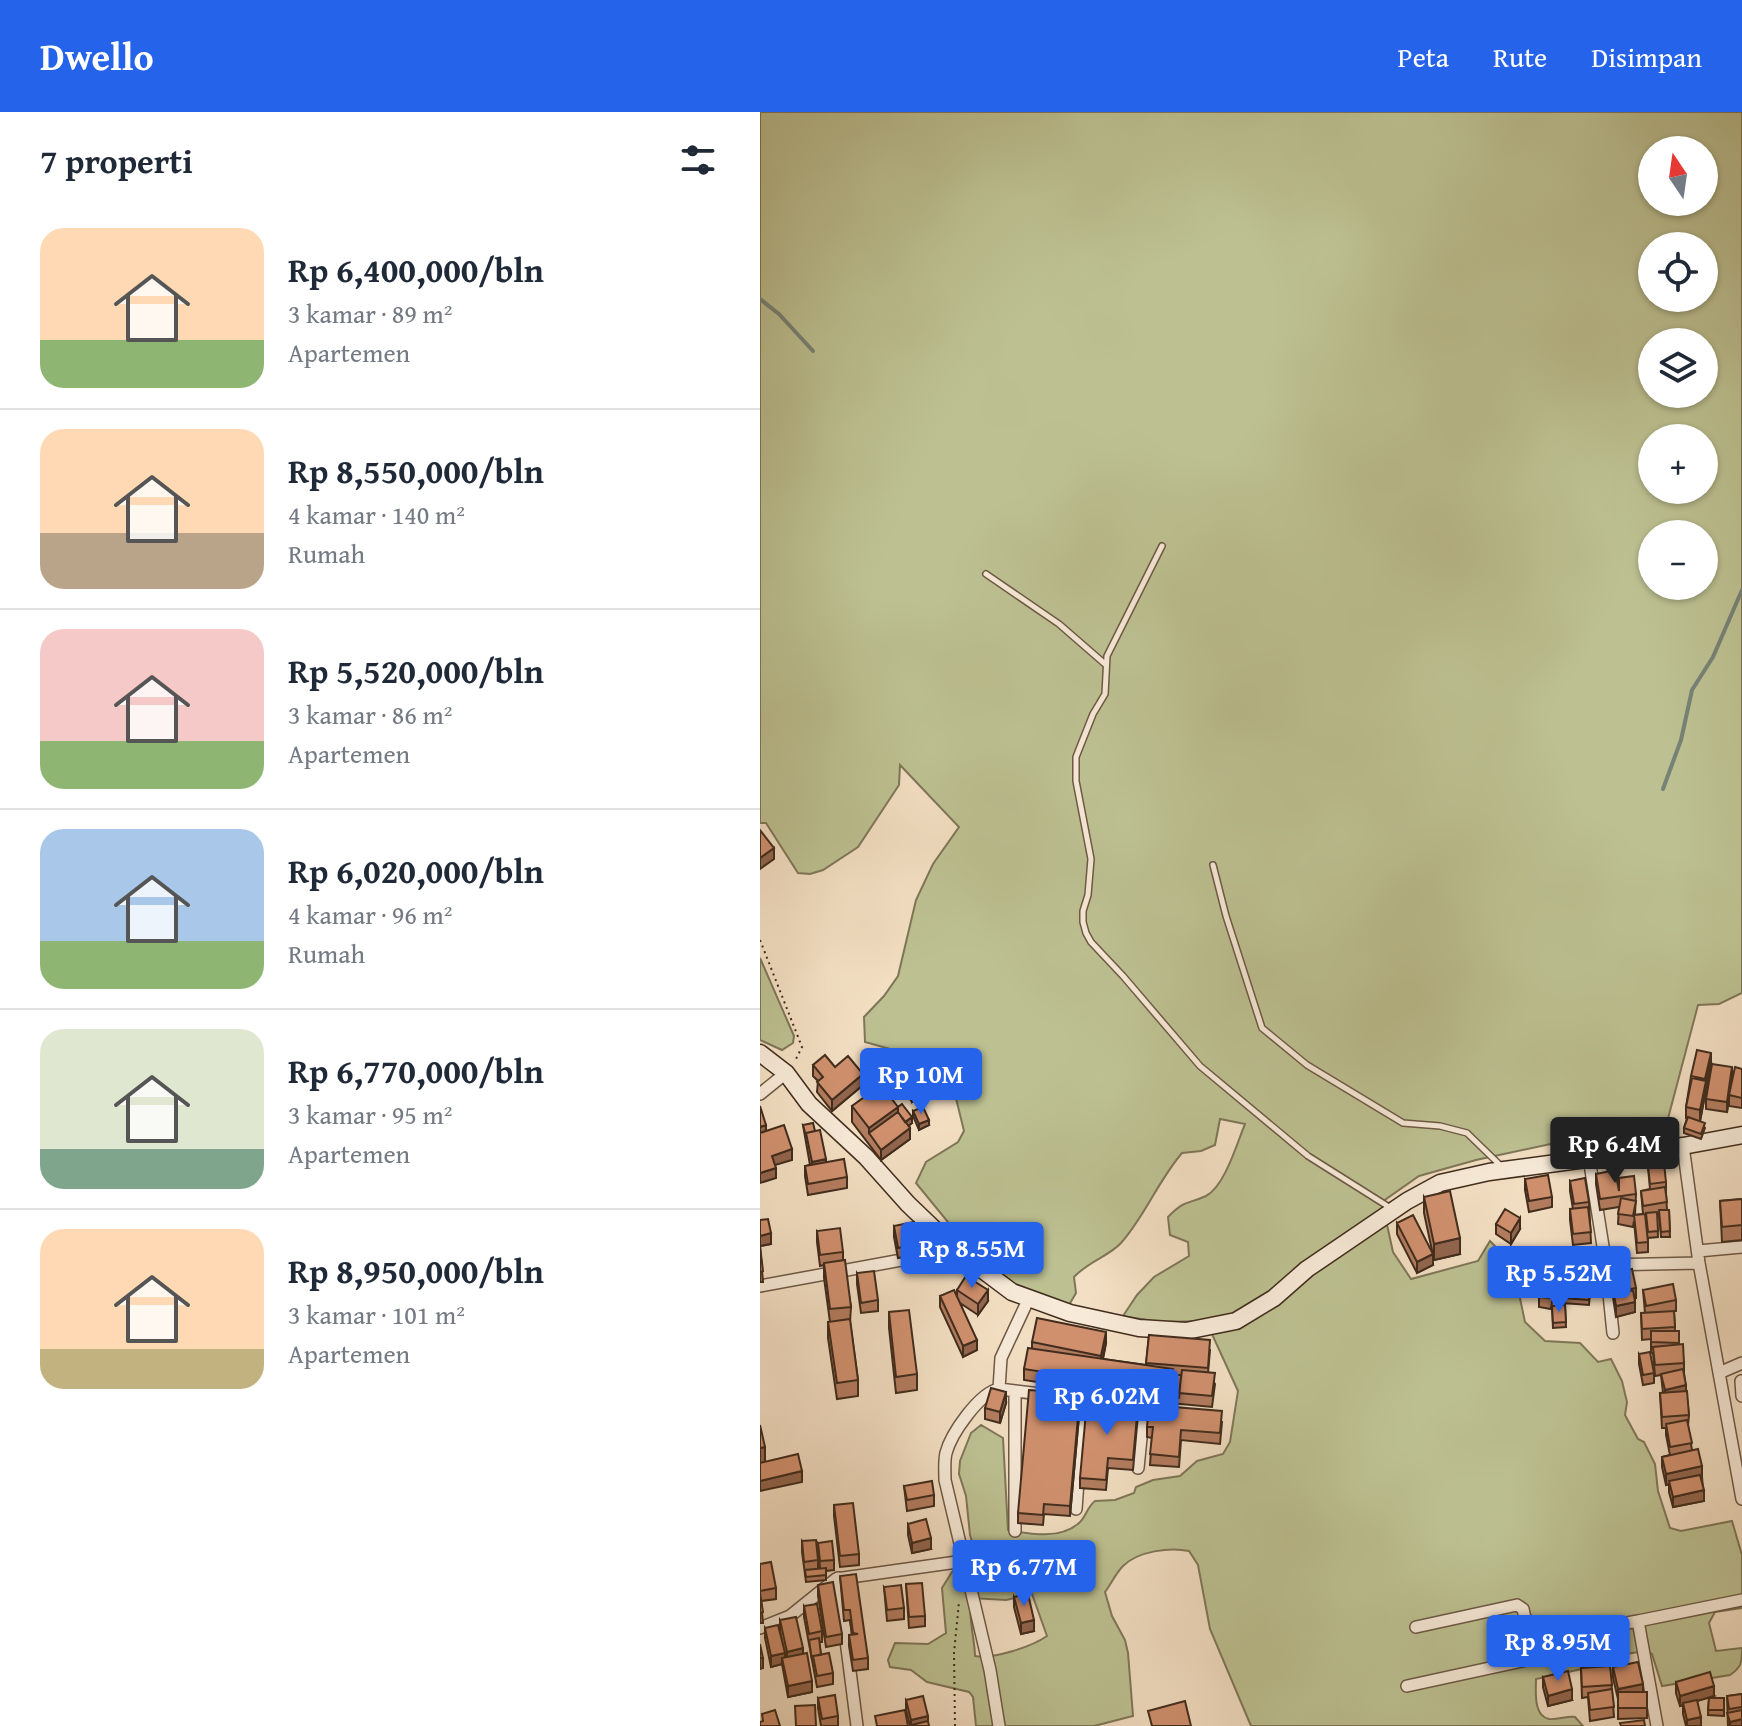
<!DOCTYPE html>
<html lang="id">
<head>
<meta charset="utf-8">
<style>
	:root { --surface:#fff; --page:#f2f2f3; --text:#1f2937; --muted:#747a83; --line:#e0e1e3; --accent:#2563eb }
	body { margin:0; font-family:"Gentium Book Plus",serif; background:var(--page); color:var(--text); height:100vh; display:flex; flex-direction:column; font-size:30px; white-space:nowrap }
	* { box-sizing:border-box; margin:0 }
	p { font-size:26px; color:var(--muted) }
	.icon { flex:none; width:44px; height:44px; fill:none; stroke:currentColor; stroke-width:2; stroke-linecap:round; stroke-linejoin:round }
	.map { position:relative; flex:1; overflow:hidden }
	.side { display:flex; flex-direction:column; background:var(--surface); width:760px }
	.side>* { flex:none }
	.needle { width:52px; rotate:347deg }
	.fabs { position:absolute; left:878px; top:24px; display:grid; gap:16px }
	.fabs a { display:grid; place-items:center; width:80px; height:80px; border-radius:50%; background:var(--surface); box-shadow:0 2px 6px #0004; font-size:40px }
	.price { position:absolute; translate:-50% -68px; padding:0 18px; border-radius:8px; background:var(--accent); color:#fff; font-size:26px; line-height:52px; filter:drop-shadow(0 2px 4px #0008) }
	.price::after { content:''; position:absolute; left:50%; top:48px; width:24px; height:18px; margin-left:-12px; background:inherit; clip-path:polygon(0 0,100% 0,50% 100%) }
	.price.on { background:#222; color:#fff }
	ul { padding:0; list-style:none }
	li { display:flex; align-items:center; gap:24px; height:200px; padding:0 40px }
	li+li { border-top:2px solid var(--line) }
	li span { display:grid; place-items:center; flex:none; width:224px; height:160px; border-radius:24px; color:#555 }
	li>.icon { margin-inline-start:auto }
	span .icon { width:96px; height:96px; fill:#fffc; stroke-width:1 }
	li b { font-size:34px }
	h2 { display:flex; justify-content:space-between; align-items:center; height:96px; padding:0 40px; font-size:34px }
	header { display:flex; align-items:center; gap:48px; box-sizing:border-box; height:112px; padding:0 40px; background:var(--accent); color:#fff }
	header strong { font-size:38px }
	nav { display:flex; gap:44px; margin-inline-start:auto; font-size:28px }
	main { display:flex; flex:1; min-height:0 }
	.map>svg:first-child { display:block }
</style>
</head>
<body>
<header>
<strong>Dwello</strong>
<nav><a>Peta</a><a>Rute</a><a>Disimpan</a></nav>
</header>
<main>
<section class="side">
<h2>7 properti<svg class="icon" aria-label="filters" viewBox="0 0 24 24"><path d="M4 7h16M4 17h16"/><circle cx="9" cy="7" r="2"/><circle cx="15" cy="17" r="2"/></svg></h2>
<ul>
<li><span style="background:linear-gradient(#ffd9b3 70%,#8fb573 0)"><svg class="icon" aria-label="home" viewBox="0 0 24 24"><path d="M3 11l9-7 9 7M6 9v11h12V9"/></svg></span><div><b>Rp 6,400,000/bln</b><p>3 kamar · 89 m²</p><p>Apartemen</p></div></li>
<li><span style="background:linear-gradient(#ffd9b3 65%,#b9a48a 0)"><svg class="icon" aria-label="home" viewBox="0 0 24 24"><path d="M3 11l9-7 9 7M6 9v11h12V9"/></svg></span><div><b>Rp 8,550,000/bln</b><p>4 kamar · 140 m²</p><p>Rumah</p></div></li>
<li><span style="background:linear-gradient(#f6c9c9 70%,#8fb573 0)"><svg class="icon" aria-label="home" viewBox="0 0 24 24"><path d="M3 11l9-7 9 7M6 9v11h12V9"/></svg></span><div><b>Rp 5,520,000/bln</b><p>3 kamar · 86 m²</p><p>Apartemen</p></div></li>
<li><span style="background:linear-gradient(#a9c7e8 70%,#8fb573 0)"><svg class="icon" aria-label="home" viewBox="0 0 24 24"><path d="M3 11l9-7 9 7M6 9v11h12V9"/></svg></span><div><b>Rp 6,020,000/bln</b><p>4 kamar · 96 m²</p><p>Rumah</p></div></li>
<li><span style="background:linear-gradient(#dfe7d0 75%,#7fa58c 0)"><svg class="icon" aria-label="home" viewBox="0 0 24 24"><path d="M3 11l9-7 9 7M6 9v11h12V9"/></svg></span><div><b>Rp 6,770,000/bln</b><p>3 kamar · 95 m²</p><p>Apartemen</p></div></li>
<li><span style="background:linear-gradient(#ffd9b3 75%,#c2b280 0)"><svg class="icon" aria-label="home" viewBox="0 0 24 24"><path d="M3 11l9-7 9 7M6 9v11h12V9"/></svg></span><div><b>Rp 8,950,000/bln</b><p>3 kamar · 101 m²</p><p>Apartemen</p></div></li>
</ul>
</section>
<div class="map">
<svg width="982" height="1614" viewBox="0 0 982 1614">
	<rect width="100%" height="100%" fill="#f3dfc3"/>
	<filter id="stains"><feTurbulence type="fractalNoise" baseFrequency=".0025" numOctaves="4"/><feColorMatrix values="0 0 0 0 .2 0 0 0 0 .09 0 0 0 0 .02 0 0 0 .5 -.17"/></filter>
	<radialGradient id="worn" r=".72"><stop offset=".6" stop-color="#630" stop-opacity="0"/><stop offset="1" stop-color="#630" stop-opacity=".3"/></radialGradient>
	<!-- green -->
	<path fill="#bdc192" stroke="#7f7658" stroke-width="2" fill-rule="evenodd" d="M0,0H982V881L959,892L938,893L906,1014L851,1019L716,1048L659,1064L622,1090L633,1140L651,1167L718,1149L730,1129L753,1153L765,1210L785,1229L820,1231L838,1250L851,1247L862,1269L867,1290L865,1303L878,1327L884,1330L895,1352L898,1379L910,1416L921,1419L972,1409L982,1443V1496L955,1500L949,1511L956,1539L982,1536C982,1550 982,1555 970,1563L902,1574L892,1542L886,1539L838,1546L826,1556L776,1567C776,1579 773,1604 789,1607C797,1608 806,1604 815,1605L823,1614H491L450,1517L438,1453L429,1439C410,1435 378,1439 363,1454C356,1461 351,1472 345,1480L352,1504L365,1528L368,1541L373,1604L334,1614H216L213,1585L209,1580L167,1570L151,1558L130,1555L128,1548L135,1531L168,1532L186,1521L182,1476L192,1460L216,1442L210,1423L206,1384L199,1362L200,1349L211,1321L221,1313L243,1326L248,1418C270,1422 300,1428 319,1411C326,1405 327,1395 335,1389L355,1388L374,1381L376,1375L393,1368L420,1364L437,1349L463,1342L470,1330L478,1279L446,1209L399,1210L363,1204L377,1183L394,1165L429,1144L428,1130L410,1123L408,1105C426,1087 426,1093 446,1084C465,1074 477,1031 485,1012L460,1007L455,1033L441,1039L422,1041C398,1069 385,1104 361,1131C348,1145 330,1148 314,1165L316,1181L309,1193L247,1169L210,1137L156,1071L166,1050L198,1030L204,1019L193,974L172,940L130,937L105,930L104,905L124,884L138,864L156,788L173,752L199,715L140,653L139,673L98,735L63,758L50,762L38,761L6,711H0ZM892,38H944V90H892ZM892,134H944V186H892ZM892,230H944V282H892ZM892,326H944V378H892ZM892,422H944V474H892ZM272,1482L287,1524C271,1535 234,1547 215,1544C215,1529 207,1498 211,1486L246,1488Z
		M0,846L34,924L33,931L22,938L0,928Z"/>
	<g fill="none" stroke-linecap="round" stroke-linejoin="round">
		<!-- stream -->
		<path stroke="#778377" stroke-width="4" d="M0,187L19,202L53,239
			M903,677L921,628L932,578L953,545L982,478"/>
		<!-- lane casing -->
		<g stroke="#6e5946" stroke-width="8">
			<path id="lane" d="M402,434L347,544L345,582L333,602L316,645V669L331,747L328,783L323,799V810L326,821L331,830L363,864L440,954L548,1044L629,1095
				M226,462L299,512L345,552
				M453,753L466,804L502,916L547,953L643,1011L680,1014L707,1021L741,1054"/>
		</g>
		<!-- street casing -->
		<g stroke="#6e5946" stroke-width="14">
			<path id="street" d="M0,982L26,961
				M923,1034L939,1151L982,1387
				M829,1046L846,1153L853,1221
				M938,1139L982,1135
				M846,1153L939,1151
				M0,1174L196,1138
				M269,1186L241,1246L239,1277L403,1297
				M959,1261L982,1251
				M981,1269L982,1284
				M239,1277C219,1281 191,1322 186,1341C184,1349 185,1359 185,1368L230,1558L239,1614
				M255,1279V1419
				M378,1356L384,1296
				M316,1397L324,1286
				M78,1466L97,1614
				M656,1515L757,1493L763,1497L770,1529L878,1509
				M0,1516L30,1504L76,1467L204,1449
				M647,1574L771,1547L773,1544L770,1529
				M897,1614L878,1509L982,1488"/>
		</g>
		<!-- secondary casing -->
		<g stroke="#412c1d" stroke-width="19">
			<path id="secondary" d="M0,941L26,961L49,992L106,1045L148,1092L196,1138L252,1180L310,1201L379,1216L426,1219L476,1209L514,1186L547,1157L647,1089L680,1071L729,1060L923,1034L982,1023"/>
		</g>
		<!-- path -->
		<path stroke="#412c1d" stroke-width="2" stroke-dasharray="2 4" stroke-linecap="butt" d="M0,828L42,935L35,949
			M195,1614L194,1541L199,1490"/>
		<!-- lane -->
		<use href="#lane" stroke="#f7ead8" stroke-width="5"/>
		<!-- street -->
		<use href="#street" stroke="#f7ead8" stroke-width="11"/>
		<!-- secondary -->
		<use href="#secondary" stroke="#f7ead8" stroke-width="16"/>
	</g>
	<!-- wall -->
	<path fill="#b37c5f" stroke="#412c1d" stroke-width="2" d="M133,948L149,949L173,977L152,990L133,959Z
		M951,952L940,1009L945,1016L941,1027L924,1021V1016L927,1006H926V995L931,964Z
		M53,953L75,955L103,973L72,999L57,980L58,969L53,964Z
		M982,957V996L969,994V983Z
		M972,965L967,1000L946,997V987Z
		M92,994L138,995L152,1011L148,1014L150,1027L121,1048L92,1010Z
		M153,999L169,1013L159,1018L153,1004Z
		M43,1013L55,1019L66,1050L87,1065V1076L48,1083L45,1064V1054L50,1053Z
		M887,1044L906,1070V1081L907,1098H909L910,1125H901L899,1102H897L898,1125L888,1126V1140L877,1141L874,1109L873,1115L858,1112L859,1095L840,1098L836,1072V1062L859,1079L876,1082L875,1103L883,1102L881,1079L890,1077Z
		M765,1067L792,1085V1095L769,1100L765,1078Z
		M810,1069L829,1090L831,1131L813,1133L810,1108V1097H813L810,1079Z
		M664,1085L700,1142L674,1148L664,1101Z
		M982,1087V1128L962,1130L960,1089Z
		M0,1108L11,1132L0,1134L3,1170H0Z
		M637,1111L673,1153L657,1161L637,1122Z
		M736,1112L760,1117L751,1132L736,1122Z
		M134,1114L158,1132V1143L138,1146L134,1125Z
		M57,1119L83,1140V1148L91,1195L90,1210L98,1268V1284L77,1287L68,1226V1210H70L64,1166V1153L60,1154L57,1130Z
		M97,1161L118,1188V1199L101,1201L97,1172Z
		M851,1162L876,1176V1186H875V1200L856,1205L851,1172Z
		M794,1176L791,1197L779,1195V1185Z
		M197,1178L228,1189L218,1203L200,1191L217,1238L203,1245L180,1195V1184L197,1183Z
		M804,1178L830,1181L829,1193L803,1191Z
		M883,1178L916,1188V1199H914L915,1219H919V1232L924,1251V1261L929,1303L928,1314L932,1338L942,1365L944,1389L913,1395L909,1380V1372L906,1373L902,1355V1345L910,1343L906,1323V1316H902L900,1281H903L901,1263L895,1264L893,1241H891V1227L882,1228L881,1201H885Z
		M805,1193L806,1215L793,1216L792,1194Z
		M129,1200L157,1262V1278L136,1281L129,1216Z
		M389,1223L450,1238L448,1261L455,1272L452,1295L410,1291L264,1268V1257L272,1237V1230L346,1231L343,1247L386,1253Z
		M879,1242L894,1261V1271L883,1273L879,1252Z
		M246,1291L240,1311L225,1307V1296Z
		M294,1292L319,1304L310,1404L284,1402L283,1413L258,1411V1401Z
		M378,1303L373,1358L348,1356L346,1378L320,1376V1366Z
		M462,1310L460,1332L421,1328L419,1355L390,1353L392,1326L387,1325V1315Z
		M144,1374L174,1383V1394L147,1399Z
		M74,1393L99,1442V1453L80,1455L74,1404Z
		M148,1412L171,1437L152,1441L148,1423Z
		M42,1429L58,1448V1456H60L58,1431L74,1448V1458L66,1459V1468L46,1470L42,1440Z
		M0,1452L16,1476V1487L1,1489L3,1511H0Z
		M80,1464L108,1546V1557L93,1559L89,1534V1523H92L90,1508L84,1509Z
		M146,1472L165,1504V1514L149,1516Z
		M58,1473L82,1522V1532L66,1535L58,1484Z
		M124,1475L144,1496V1507L127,1509Z
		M254,1485L274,1519L261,1522L254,1495Z
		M44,1494L62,1519V1530H59L61,1543L73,1561V1572L57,1575L44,1505Z
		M20,1508L43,1541L52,1580L28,1585L22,1552L11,1555L5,1526V1516L25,1545L20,1519Z
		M850,1554L854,1605L830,1609L828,1585L822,1586L821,1556Z
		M853,1555L883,1580H887V1606L858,1607V1587L853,1566Z
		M783,1565L812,1588L788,1594L783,1575Z
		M916,1570L954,1584L937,1589L941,1614H926L923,1602V1593L920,1594L916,1581Z
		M982,1582V1614H968L967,1584Z
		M58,1586L78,1604V1614H61L58,1596Z
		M949,1586H964V1604L948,1603Z
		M146,1588L169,1614H150L146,1598Z"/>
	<!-- shaded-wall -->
	<path fill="#92654d" stroke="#412c1d" stroke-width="2" d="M14,736V747L0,757V746Z
		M951,941V952L940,1009V998Z
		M972,955V965L967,1000V990Z
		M103,962V973L72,999V988Z
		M173,966V977L152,990V979Z
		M138,995V1011L109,1021V1016Z
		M152,1005V1011L143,1018V1012Z
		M169,1008V1013L159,1018V1012Z
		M6,1013V1028L0,1030V1015Z
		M150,1016V1027L121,1048V1038Z
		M32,1037V1048L12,1054V1044Z
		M66,1047V1058L52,1061V1050Z
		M16,1056V1066L0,1071V1061Z
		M760,1106V1117L751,1132V1121Z
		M11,1121V1132L0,1134V1124Z
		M700,1126V1142L674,1148V1132Z
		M673,1142V1153L657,1161V1150Z
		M228,1178V1189L218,1203V1192Z
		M875,1190V1200L856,1205V1194Z
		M346,1220V1231L341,1255V1244Z
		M217,1228V1238L203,1245V1234Z
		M926,1273V1283L905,1288V1278Z
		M246,1280V1291L240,1311V1300Z
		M319,1294V1304L310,1404V1394Z
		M5,1335V1351L0,1352V1336Z
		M942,1354V1365L906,1373V1362Z
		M42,1359V1370L0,1379V1369Z
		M944,1378V1389L913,1395V1385Z
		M171,1426V1437L152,1441V1431Z
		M274,1508V1519L261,1522V1511Z
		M43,1536V1547L27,1550V1540Z
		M25,1541V1552L22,1546V1552L11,1555V1544Z
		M0,1546H3V1556L0,1557Z
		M52,1569V1580L28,1585V1574Z
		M883,1572V1582L858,1588V1577Z
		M954,1574V1584L920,1594V1584Z
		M812,1577V1588L788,1594V1584Z
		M168,1604V1614H151V1608Z
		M941,1605V1614H927V1608Z
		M982,1607V1614H970V1610Z"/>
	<!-- building -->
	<path fill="#d0906e" stroke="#412c1d" stroke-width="2" d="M0,718L14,736L0,746Z
		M937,938L951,941L945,967L931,964Z
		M145,941L149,949L159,943L173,966L152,979L133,948Z
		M65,943L75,955L88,944L103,962L72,988L57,970L63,965L53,953Z
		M952,952L972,955L967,990L946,987Z
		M975,955L982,957V986L969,983Z
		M932,966L946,969L940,998L926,995Z
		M121,973L138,995L109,1016L92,994Z
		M142,992L152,1005L145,1010L138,1000V995Z
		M0,994L6,1013L0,1015Z
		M163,995L169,1008L159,1012L153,999Z
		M138,1000L150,1016L121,1038L109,1021Z
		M928,1005L945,1011L941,1022L924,1016Z
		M53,1011L55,1019L46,1021V1024L43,1013Z
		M24,1013L32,1037L12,1044L16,1056L0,1061V1021Z
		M60,1018L66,1047L52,1050L46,1021Z
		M903,1042L906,1070L890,1072L887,1044Z
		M84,1047L87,1065L48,1072L45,1054Z
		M855,1058L859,1079V1066L874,1064L876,1082L840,1087L836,1062Z
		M788,1063L792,1085L769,1089L765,1067Z
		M825,1066L829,1090L814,1092L810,1069Z
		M905,1075L907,1090L883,1094L881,1079Z
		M690,1079L700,1126L674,1132L664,1085Z
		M861,1086L876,1089L873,1104L858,1102Z
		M982,1087V1113L962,1115L960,1089Z
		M828,1095L831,1120L813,1122L810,1097Z
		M745,1097L760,1106L751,1121L736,1112Z
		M899,1098H909L910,1119L901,1120Z
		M897,1100L898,1119L888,1120L886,1101Z
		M885,1102L888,1130L877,1131L874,1103Z
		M653,1103L673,1142L657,1150L637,1111Z
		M8,1107L11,1121L0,1124V1108Z
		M154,1110L158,1132L138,1136L134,1114Z
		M80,1116L83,1140L60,1143L57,1119Z
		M0,1134L3,1159L0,1160Z
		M85,1148L91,1195L70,1197L64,1151Z
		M872,1157L876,1176L854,1180L851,1162Z
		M114,1159L118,1188L101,1191L97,1161Z
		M206,1164L228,1178L218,1192L197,1178Z
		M782,1164L794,1166L791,1186L779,1185Z
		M810,1166L827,1167L826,1180L830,1181L829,1188L803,1186L804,1178H809Z
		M913,1172L916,1188L886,1194L883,1178Z
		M194,1178L217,1228L203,1234L180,1184Z
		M873,1178L875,1190L856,1194L854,1183Z
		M805,1193L806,1210L793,1211L792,1194Z
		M149,1198L157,1262L136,1265L129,1200Z
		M914,1199L915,1215L882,1217L881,1201Z
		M277,1206L346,1220L341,1244L272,1230Z
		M90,1207L98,1268L77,1271L68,1210Z
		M891,1219H919V1231L891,1230Z
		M389,1223L450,1228L448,1256L386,1251Z
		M923,1232L924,1251L895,1253L893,1235Z
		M268,1236L413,1257L410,1280L264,1257Z
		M890,1240L894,1261L883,1263L879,1242Z
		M923,1257L926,1273L905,1278L901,1262Z
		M422,1258L455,1261L452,1284L419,1281Z
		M413,1263H421L419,1286L410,1285Z
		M231,1276L246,1280L240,1300L225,1296Z
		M269,1278L294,1280L293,1291L319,1294L310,1394L284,1392L283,1403L258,1401Z
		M927,1279L929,1303L902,1305L900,1281Z
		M327,1289L378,1293L373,1348L348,1346L346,1368L320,1366Z
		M389,1293L462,1299L460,1321L421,1318L419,1345L390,1342L393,1315H387Z
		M927,1308L932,1331L910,1335L906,1312Z
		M0,1313L5,1335L0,1336Z
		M938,1337L942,1354L906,1362L902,1345Z
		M38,1342L42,1359L0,1369V1351Z
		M940,1363L944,1378L913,1385L909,1369Z
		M172,1369L174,1383L147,1388L144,1374Z
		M93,1391L99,1442L80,1444L74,1393Z
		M166,1407L171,1426L152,1431L148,1412Z
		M56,1428L58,1448L44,1450L42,1429Z
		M72,1429L74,1448L60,1449L58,1431Z
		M11,1450L16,1476L0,1479V1452Z
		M66,1456V1463L46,1465L45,1458Z
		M96,1462L108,1546L93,1548L89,1523L98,1522L93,1521L90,1498H84L80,1464Z
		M73,1470L82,1522L66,1525L58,1473Z
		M162,1471L165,1504L149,1505L146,1472Z
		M141,1473L144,1496L127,1498L124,1475Z
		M0,1481L3,1500L0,1501Z
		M268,1482L274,1508L261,1511L254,1485Z
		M57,1492L62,1519L49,1522L44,1494Z
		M36,1505L43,1536L27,1540L20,1508Z
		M18,1513L25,1541L11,1544L5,1516Z
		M59,1526L61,1543L53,1544L52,1548L49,1528Z
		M0,1532L3,1546H0Z
		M47,1541L52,1569L28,1574L22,1546Z
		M69,1541L73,1561L57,1564L53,1544Z
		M878,1550L883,1572L858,1577L853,1555Z
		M850,1554L852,1573L822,1575L821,1556Z
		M808,1559L812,1577L788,1584L783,1565Z
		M950,1560L954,1574L920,1584L916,1570Z
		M852,1577L854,1595L830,1598L828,1581Z
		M858,1580H887V1596H858Z
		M982,1582V1595L969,1597L967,1584Z
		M75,1583L78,1604L62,1607L58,1586Z
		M163,1584L168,1604L151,1608L146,1588Z
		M949,1586H964V1598H948Z
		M937,1588L941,1605L927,1608L923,1591Z
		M425,1589L431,1614H392L388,1599Z
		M55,1593L56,1614H36L35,1594Z
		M15,1598L20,1614H0V1610L3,1609L2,1602Z
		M145,1598L148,1614H117L115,1604Z
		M982,1598V1607L970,1610L967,1601Z
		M884,1608L885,1614H861L860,1611Z
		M168,1609L169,1614H151V1613Z"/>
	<rect width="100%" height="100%" filter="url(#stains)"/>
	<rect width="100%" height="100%" fill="url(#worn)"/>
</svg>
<div class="fabs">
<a><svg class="needle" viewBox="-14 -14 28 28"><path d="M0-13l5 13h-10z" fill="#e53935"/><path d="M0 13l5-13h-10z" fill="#747a83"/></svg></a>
<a><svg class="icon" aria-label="locate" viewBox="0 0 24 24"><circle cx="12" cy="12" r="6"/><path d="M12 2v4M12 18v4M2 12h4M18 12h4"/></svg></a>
<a><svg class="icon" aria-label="layers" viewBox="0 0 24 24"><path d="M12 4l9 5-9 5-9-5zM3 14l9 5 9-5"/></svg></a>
<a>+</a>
<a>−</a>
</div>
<b class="price" style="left:161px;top:1004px">Rp 10M</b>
<b class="price on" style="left:855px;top:1073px">Rp 6.4M</b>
<b class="price" style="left:212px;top:1178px">Rp 8.55M</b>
<b class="price" style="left:799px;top:1202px">Rp 5.52M</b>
<b class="price" style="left:347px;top:1325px">Rp 6.02M</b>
<b class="price" style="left:264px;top:1496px">Rp 6.77M</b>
<b class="price" style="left:798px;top:1571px">Rp 8.95M</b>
</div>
</main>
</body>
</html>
